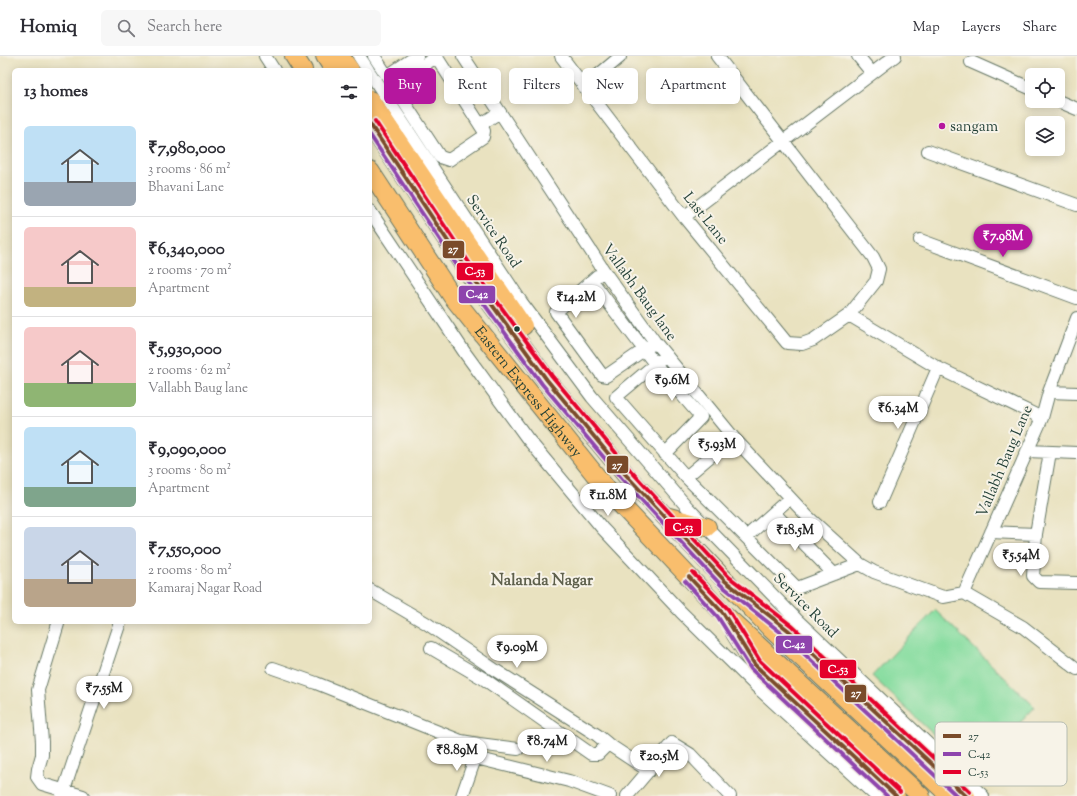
<!DOCTYPE html>
<html lang="en">
<head>
<meta charset="utf-8">
<style>
	:root { --surface:#fff; --page:#f7f7f7; --text:#2b2b33; --muted:#7c7c81; --line:#e1e1e2; --accent:#b5179e }
	body { margin:0; font-family:"Sorts Mill Goudy",serif; background:var(--page); color:var(--text); height:100vh; display:flex; flex-direction:column; font-size:15px; white-space:nowrap }
	* { box-sizing:border-box; margin:0 }
	p { font-size:13px; color:var(--muted) }
	.icon { flex:none; width:22px; height:22px; fill:none; stroke:currentColor; stroke-width:2; stroke-linecap:round; stroke-linejoin:round }
	.map { position:relative; flex:1; overflow:hidden }
	.details { position:absolute; left:12px; top:12px; width:360px; height:556px; display:flex; flex-direction:column; background:var(--surface); border-radius:6px; box-shadow:0 2px 10px #0003 }
	.details>* { flex:none }
	.top-card { position:absolute; left:384px; top:12px; width:380px; height:36px; display:flex; gap:8px }
	.controls { position:absolute; left:1025px; top:12px; display:grid; gap:8px }
	.controls a { display:grid; place-items:center; width:40px; height:40px; border-radius:6px; background:var(--surface); box-shadow:0 2px 10px #0003; font-size:20px }
	.price { position:absolute; translate:-50% -34px; padding:0 9px; border-radius:14px; background:#fff; color:#222; font-size:13px; line-height:26px; filter:drop-shadow(0 1px 2px #0008) }
	.price::after { content:''; position:absolute; left:50%; top:24px; width:12px; height:9px; margin-left:-6px; background:inherit; clip-path:polygon(0 0,100% 0,50% 100%) }
	.price.selected { background:var(--accent); color:#fff }
	ul { padding:0; list-style:none }
	li { display:flex; align-items:center; gap:12px; height:100px; padding:0 12px }
	li+li { border-top:1px solid var(--line) }
	li span { display:grid; place-items:center; flex:none; width:112px; height:80px; border-radius:6px; color:#555 }
	li>.icon { margin-inline-start:auto }
	span .icon { width:48px; height:48px; fill:#fffc; stroke-width:1 }
	li b { font-size:17px }
	h2 { display:flex; justify-content:space-between; align-items:center; height:48px; padding:0 12px; font-size:17px }
	.pill { padding:0 14px; border-radius:6px; background:var(--surface); box-shadow:0 2px 10px #0003; font-size:14px; line-height:36px }
	.pill.selected { background:var(--accent); color:#fff }
	header { display:flex; align-items:center; gap:24px; box-sizing:border-box; height:56px; padding:0 20px; background:var(--surface); border-bottom:1px solid var(--line) }
	header strong { font-size:19px }
	nav { display:flex; gap:22px; margin-inline-start:auto; font-size:14px }
	.search { width:280px; height:36px; background:var(--page); display:flex; align-items:center; gap:10px; box-sizing:border-box; padding:0 14px; border-radius:6px; color:var(--muted); font-size:15px }
	.map>svg:first-child { display:block }
</style>
</head>
<body>
<header>
<strong>Homiq</strong>
<div class="search"><svg class="icon" aria-label="search" viewBox="0 0 24 24"><circle cx="10" cy="10" r="6"/><path d="M15 15l6 6"/></svg>Search here</div>
<nav><a>Map</a><a>Layers</a><a>Share</a></nav>
</header>
<div class="map">
<svg width="1077" height="740" viewBox="0 0 1077 740">
	<rect width="100%" height="100%" fill="#f7f3e8"/>
	<filter id="ink" filterUnits="userSpaceOnUse"><feTurbulence type="fractalNoise" baseFrequency=".025" numOctaves="2"/><feDisplacementMap in="SourceGraphic" scale="8" xChannelSelector="R" yChannelSelector="G"/><feConvolveMatrix kernelMatrix="1 2 1 2 8 2 1 2 1" color-interpolation-filters="sRGB"/></filter>
	<filter id="wash" filterUnits="userSpaceOnUse"><feTurbulence type="fractalNoise" baseFrequency=".012" numOctaves="4" result="noise"/><feDisplacementMap in="SourceGraphic" scale="16" xChannelSelector="R" yChannelSelector="G"/><feGaussianBlur stdDeviation="0.9" result="paint"/><feColorMatrix in="noise" values="0 0 0 0 0 0 0 0 0 0 0 0 0 0 0 0 0 1.4 0 .05"/><feComposite in="paint" operator="in"/></filter>
	<g filter="url(#wash)">
		<rect width="100%" height="100%" fill="#e9e2c0"/>
		<!-- green -->
		<path fill="#88dda0" stroke="#548d6a" d="M935,554L1035,651L973,716L872,620Z"/>
	</g>
	<g filter="url(#ink)">
		<g fill="none" stroke-linecap="round" stroke-linejoin="round">
			<!-- minor casing -->
			<g stroke="#667765" stroke-width="14">
				<path id="minor" d="M265,0L274,14
					M359,0L368,14
					M374,0L440,101L449,104L483,81L484,75L436,0
					M463,0L606,218L655,286L733,381L808,461L860,508L874,516L943,541L964,537
					M561,0L684,161L787,287L802,288L813,284L849,259L876,225L879,213L873,201L717,0
					M858,0L872,17
					M971,6L1032,33
					M370,17L522,247L592,341L688,452L796,563L983,740
					M387,20L417,0
					M394,30L437,0
					M584,31L620,1
					M1058,45L1077,53
					M480,69L500,56
					M928,95L1077,149
					M370,155L465,297L527,382L602,472L681,556L758,632L876,740
					M684,161L895,0
					M920,184L1077,242
					M597,220L556,256L602,319L606,320L651,289
					M592,225L655,308L701,361L665,398
					M849,259L938,312L1042,362
					M666,299L616,341L686,421L797,532L860,508
					M1049,336L1077,337
					M1027,395L1077,397
					M686,421L733,381
					M880,446L938,312
					M774,457L834,518
					M991,476L1036,478L1033,520L1039,526L1077,527
					M1036,478L1050,396
					M746,481L790,442
					M370,534L426,567L495,614L597,679L608,688L649,715
					M964,537L1042,362L1049,336L1077,262
					M964,537L1023,571L1077,613
					M58,568L38,634L42,686V699L38,713L37,721L42,728L83,740
					M431,592L484,623L591,698H598L608,688
					M273,612L316,627L461,685L479,688L518,693
					M476,702L569,725L610,740
					M62,740L120,566
					M462,740L478,694
					M627,740L672,687L690,698L730,740"/>
			</g>
			<!-- highway casing -->
			<g stroke="#667765" stroke-width="20">
				<g id="highway">
					<path d="M294,0L303,14"/>
					<path d="M325,0L334,14"/>
					<path d="M340,0L350,14"/>
					<path d="M370,44L523,270"/>
					<path d="M370,68L471,220L547,324L626,419L771,573L950,740"/>
					<path id="s1" d="M370,115L452,240L609,436L723,557L921,740"/>
					<path d="M665,460L707,471"/>
					<path d="M735,577L755,609L896,740"/>
					<path d="M944,719L966,740"/>
				</g>
			</g>
			<!-- minor -->
			<use href="#minor" stroke="#fff" stroke-width="12"/>
			<!-- highway -->
			<use href="#highway" stroke="#f9be6d" stroke-width="18"/>
			<!-- bus-1 casing -->
			<g stroke="#f7f3e8" stroke-width="7">
				<path id="bus-1" d="M370,68L471,220L547,324L626,419L725,525L788,574L966,740
					M689,521L723,557L755,609L896,740"/>
			</g>
			<!-- bus-2 casing -->
			<g stroke="#f7f3e8" stroke-width="7">
				<path id="bus-2" d="M370,79L466,223L542,328L622,423L721,529L784,579L957,740
					M685,525L718,561L751,613L887,740"/>
			</g>
			<!-- bus-3 casing -->
			<g stroke="#f7f3e8" stroke-width="7">
				<path id="bus-3" d="M375,65L476,217L552,320L631,415L729,521L792,570L970,736
					M693,517L728,553L760,605L900,736"/>
			</g>
			<!-- bus-1 -->
			<use href="#bus-1" stroke="#7a4b2a" stroke-width="4"/>
			<!-- bus-2 -->
			<use href="#bus-2" stroke="#8e44ad" stroke-width="4"/>
			<!-- bus-3 -->
			<use href="#bus-3" stroke="#e4002b" stroke-width="4"/>
		</g>
	</g>
	<!-- markers -->
	<circle fill="#b5179e" stroke="#f7f3e8" stroke-width="1.5" cx="942" cy="70" r="4"/>
	<circle fill="#1f3d34" stroke="#f7f3e8" stroke-width="1.5" cx="517" cy="273" r="3.5"/>
	<g text-anchor="middle" stroke-width="4" stroke-linejoin="round" paint-order="stroke">
		<!-- poi labels -->
		<g font-size="15" fill="#1f3d34" stroke="#f7f3e8" text-anchor="start">
			<text x="950" y="75">sangam</text>
		</g>
		<!-- street labels -->
		<g font-size="15" fill="#1f3d34" stroke="#f7f3e8">
			<text transform="translate(706 162) rotate(51)" y="5">Last Lane</text>
			<text transform="translate(494 175) rotate(56)" y="5">Service Road</text>
			<text transform="translate(640 236) rotate(54)" y="5">Vallabh Baug lane</text>
			<text dy="5" stroke="none"><textPath href="#s1" startOffset="272">Eastern Express Highway</textPath></text>
			<text transform="translate(1004 405) rotate(-67)" y="5">Vallabh Baug Lane</text>
			<text transform="translate(806 549) rotate(45)" y="5">Service Road</text>
		</g>
		<!-- neighbourhood labels -->
		<g font-size="16" font-weight="bold" fill="#5e604c" stroke="#f7f3e8">
			<text x="542" y="529">Nalanda Nagar</text>
		</g>
	</g>
	<!-- legend -->
	<rect x="935" y="666" width="132" height="64" rx="6" fill="#f7f3e8" stroke="#b6bcb2" stroke-width="1"/>
	<rect x="943" y="678" width="18" height="4" fill="#7a4b2a"/>
	<rect x="943" y="696" width="18" height="4" fill="#8e44ad"/>
	<rect x="943" y="714" width="18" height="4" fill="#e4002b"/>
	<g font-size="11" fill="#1f3d34">
		<text x="968" y="684">27</text>
		<text x="968" y="702">C-42</text>
		<text x="968" y="720">C-53</text>
	</g>
	<g stroke="#f7f3e8" stroke-width="1.5">
		<rect x="442" y="184" width="23" height="19" rx="4" fill="#7a4b2a"/>
		<rect x="456" y="206" width="38" height="19" rx="4" fill="#e4002b"/>
		<rect x="458" y="229" width="38" height="19" rx="4" fill="#8e44ad"/>
		<rect x="606" y="399" width="23" height="19" rx="4" fill="#7a4b2a"/>
		<rect x="664" y="462" width="38" height="19" rx="4" fill="#e4002b"/>
		<rect x="775" y="579" width="38" height="19" rx="4" fill="#8e44ad"/>
		<rect x="819" y="603" width="38" height="20" rx="4" fill="#e4002b"/>
		<rect x="844" y="628" width="23" height="19" rx="4" fill="#7a4b2a"/>
	</g>
	<g font-size="11" text-anchor="middle" font-weight="bold" fill="#fff">
		<text x="453" y="197">27</text>
		<text x="475" y="219">C-53</text>
		<text x="477" y="242">C-42</text>
		<text x="617" y="413">27</text>
		<text x="683" y="475">C-53</text>
		<text x="794" y="592">C-42</text>
		<text x="838" y="617">C-53</text>
		<text x="856" y="641">27</text>
	</g>
</svg>
<div class="controls">
<a><svg class="icon" aria-label="locate" viewBox="0 0 24 24"><circle cx="12" cy="12" r="6"/><path d="M12 2v4M12 18v4M2 12h4M18 12h4"/></svg></a>
<a><svg class="icon" aria-label="layers" viewBox="0 0 24 24"><path d="M12 4l9 5-9 5-9-5zM3 14l9 5 9-5"/></svg></a>
</div>
<b class="price selected" style="left:1003px;top:202px">₹7.98M</b>
<b class="price" style="left:576px;top:263px">₹14.2M</b>
<b class="price" style="left:672px;top:346px">₹9.6M</b>
<b class="price" style="left:898px;top:374px">₹6.34M</b>
<b class="price" style="left:717px;top:410px">₹5.93M</b>
<b class="price" style="left:608px;top:461px">₹11.8M</b>
<b class="price" style="left:795px;top:496px">₹18.5M</b>
<b class="price" style="left:1021px;top:521px">₹5.54M</b>
<b class="price" style="left:517px;top:613px">₹9.09M</b>
<b class="price" style="left:104px;top:654px">₹7.55M</b>
<b class="price" style="left:547px;top:707px">₹8.74M</b>
<b class="price" style="left:457px;top:716px">₹8.89M</b>
<b class="price" style="left:659px;top:722px">₹20.5M</b>
<div class="top-card">
<a class="pill selected">Buy</a>
<a class="pill">Rent</a>
<a class="pill">Filters</a>
<a class="pill">New</a>
<a class="pill">Apartment</a>
</div>
<section class="details">
<h2>13 homes<svg class="icon" aria-label="filters" viewBox="0 0 24 24"><path d="M4 7h16M4 17h16"/><circle cx="9" cy="7" r="2"/><circle cx="15" cy="17" r="2"/></svg></h2>
<ul>
<li><span style="background:linear-gradient(#bfe0f5 70%,#9aa5b1 0)"><svg class="icon" aria-label="home" viewBox="0 0 24 24"><path d="M3 11l9-7 9 7M6 9v11h12V9"/></svg></span><div><b>₹7,980,000</b><p>3 rooms · 86 m²</p><p>Bhavani Lane</p></div></li>
<li><span style="background:linear-gradient(#f6c9c9 75%,#c2b280 0)"><svg class="icon" aria-label="home" viewBox="0 0 24 24"><path d="M3 11l9-7 9 7M6 9v11h12V9"/></svg></span><div><b>₹6,340,000</b><p>2 rooms · 70 m²</p><p>Apartment</p></div></li>
<li><span style="background:linear-gradient(#f6c9c9 70%,#8fb573 0)"><svg class="icon" aria-label="home" viewBox="0 0 24 24"><path d="M3 11l9-7 9 7M6 9v11h12V9"/></svg></span><div><b>₹5,930,000</b><p>2 rooms · 62 m²</p><p>Vallabh Baug lane</p></div></li>
<li><span style="background:linear-gradient(#bfe0f5 75%,#7fa58c 0)"><svg class="icon" aria-label="home" viewBox="0 0 24 24"><path d="M3 11l9-7 9 7M6 9v11h12V9"/></svg></span><div><b>₹9,090,000</b><p>3 rooms · 80 m²</p><p>Apartment</p></div></li>
<li><span style="background:linear-gradient(#c9d6e8 65%,#b9a48a 0)"><svg class="icon" aria-label="home" viewBox="0 0 24 24"><path d="M3 11l9-7 9 7M6 9v11h12V9"/></svg></span><div><b>₹7,550,000</b><p>2 rooms · 80 m²</p><p>Kamaraj Nagar Road</p></div></li>
</ul>
</section>
</div>
</body>
</html>
